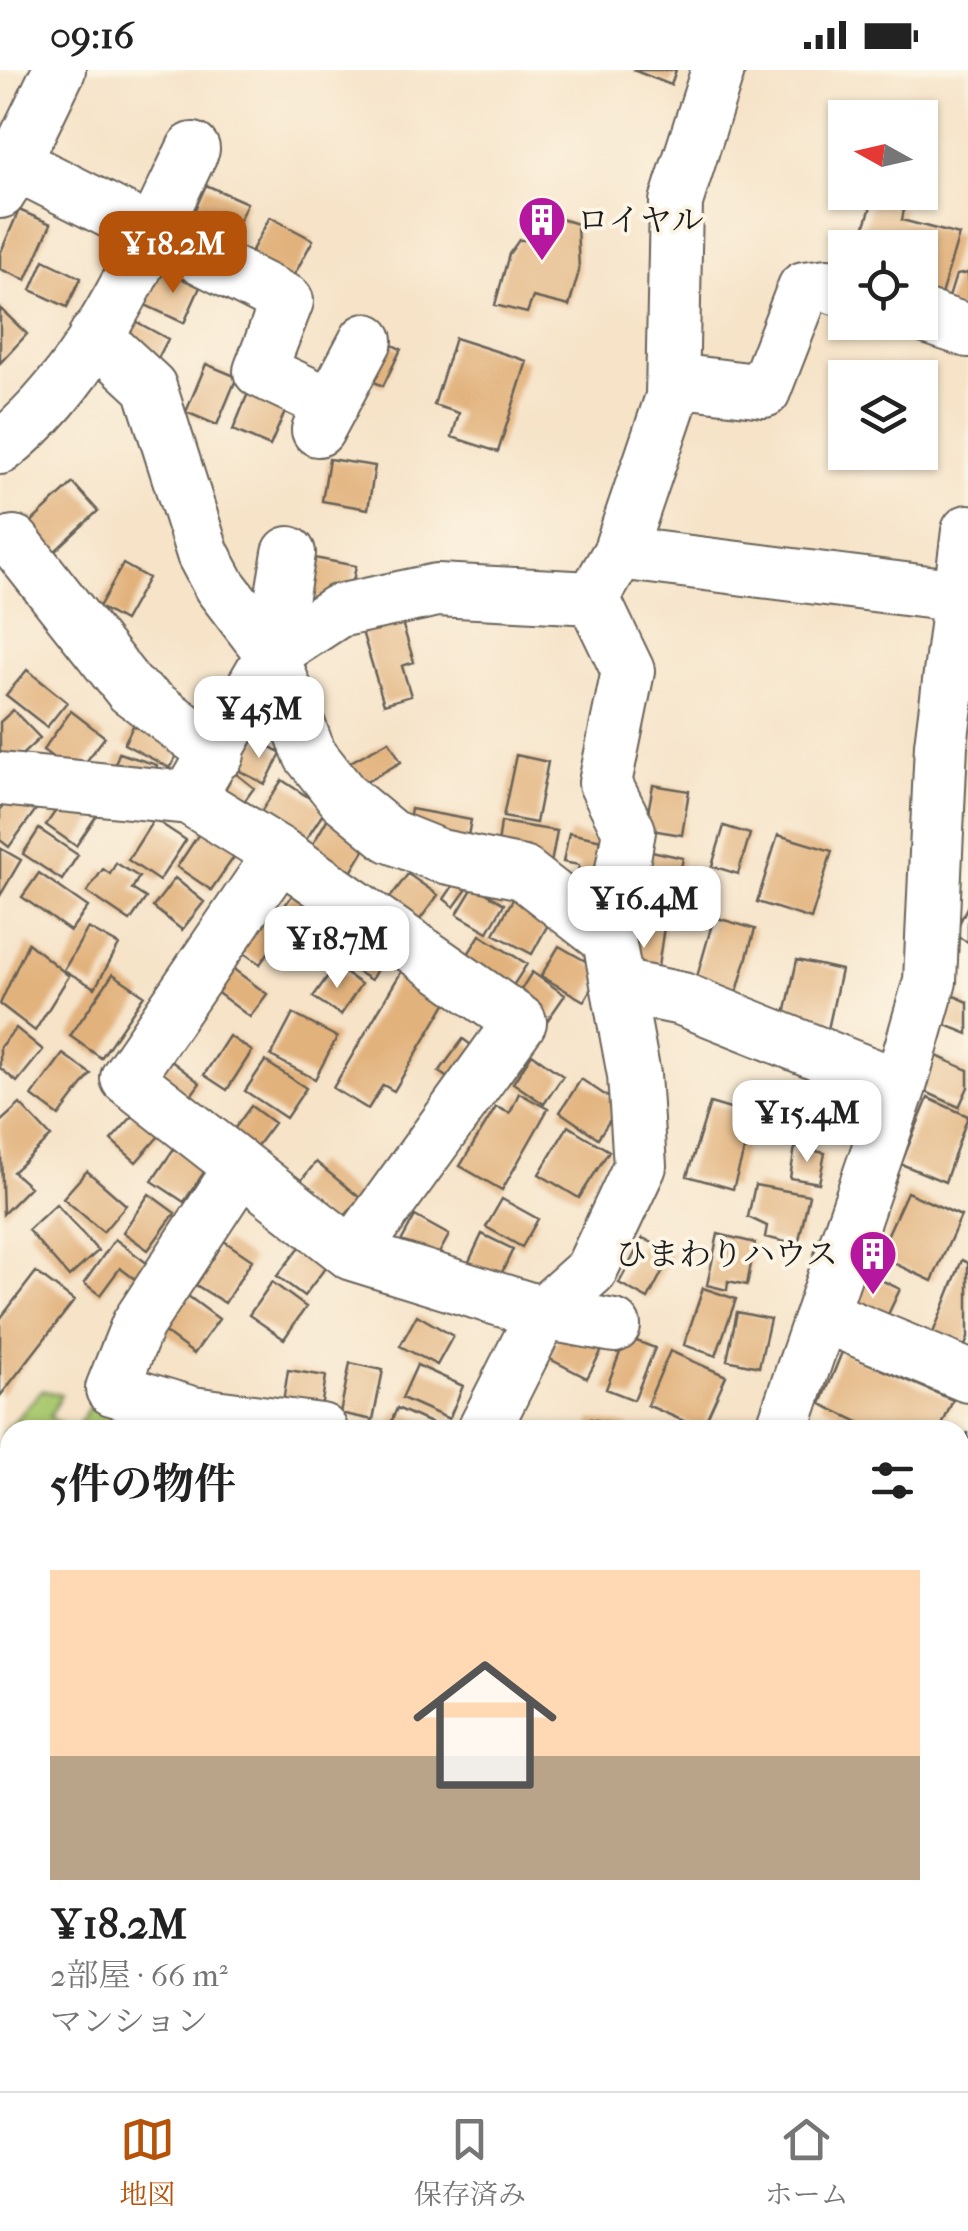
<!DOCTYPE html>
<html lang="ja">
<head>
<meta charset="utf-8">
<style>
	:root { --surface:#fff; --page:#f6f6f6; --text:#222; --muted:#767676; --line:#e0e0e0; --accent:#b45309 }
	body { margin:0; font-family:"IM FELL French Canon","Noto Serif JP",serif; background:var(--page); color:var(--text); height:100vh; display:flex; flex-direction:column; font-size:38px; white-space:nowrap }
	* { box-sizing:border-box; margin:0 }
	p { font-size:32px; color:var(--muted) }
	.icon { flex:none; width:55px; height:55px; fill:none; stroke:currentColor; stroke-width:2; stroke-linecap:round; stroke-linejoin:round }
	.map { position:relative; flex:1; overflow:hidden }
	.drawer { position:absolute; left:0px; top:1350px; width:970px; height:672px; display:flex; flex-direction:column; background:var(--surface); border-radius:30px 30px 0 0; box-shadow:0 2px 8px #0004 }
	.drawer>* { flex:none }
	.needle { width:65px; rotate:278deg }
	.tools { position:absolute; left:828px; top:30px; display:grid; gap:20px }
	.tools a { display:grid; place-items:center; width:110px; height:110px; border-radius:0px; background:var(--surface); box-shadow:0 2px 8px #0004; font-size:50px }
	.price { position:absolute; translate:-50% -85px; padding:0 22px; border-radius:20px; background:#fff; color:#222; font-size:32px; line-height:65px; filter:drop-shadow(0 2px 5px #0008) }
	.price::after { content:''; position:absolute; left:50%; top:60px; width:30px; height:22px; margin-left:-15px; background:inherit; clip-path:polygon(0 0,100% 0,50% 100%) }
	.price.active { background:var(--accent); color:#fff }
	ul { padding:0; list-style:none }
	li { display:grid; align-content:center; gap:20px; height:530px; padding:0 50px }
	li+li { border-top:2px solid var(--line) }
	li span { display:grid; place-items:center; height:310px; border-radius:0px; color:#555 }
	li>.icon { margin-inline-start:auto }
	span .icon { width:180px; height:180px; fill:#fffc; stroke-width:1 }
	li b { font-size:42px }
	h2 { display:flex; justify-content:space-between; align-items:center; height:120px; padding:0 50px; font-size:42px }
	.status { display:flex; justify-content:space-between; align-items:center; height:70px; padding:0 50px; background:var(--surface); direction:ltr }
	.status svg { height:28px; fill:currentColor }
	.dock { display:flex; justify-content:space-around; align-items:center; height:140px; border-top:2px solid var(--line); background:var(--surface); font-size:28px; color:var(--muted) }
	.dock a { display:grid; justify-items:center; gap:5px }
	.dock .active { color:var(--accent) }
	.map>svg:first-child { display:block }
</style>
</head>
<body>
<div class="status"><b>09:16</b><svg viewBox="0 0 49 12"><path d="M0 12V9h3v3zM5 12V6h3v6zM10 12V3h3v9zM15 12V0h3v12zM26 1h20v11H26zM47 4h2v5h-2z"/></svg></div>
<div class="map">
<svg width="968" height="2021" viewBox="0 0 968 2021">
	<rect width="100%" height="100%" fill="#fcf5e5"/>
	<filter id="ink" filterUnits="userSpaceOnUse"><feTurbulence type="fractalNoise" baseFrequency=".01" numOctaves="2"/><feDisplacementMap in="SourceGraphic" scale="20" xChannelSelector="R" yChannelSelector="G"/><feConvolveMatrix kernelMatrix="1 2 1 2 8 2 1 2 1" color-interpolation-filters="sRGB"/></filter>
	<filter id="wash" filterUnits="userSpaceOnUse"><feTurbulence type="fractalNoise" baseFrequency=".0048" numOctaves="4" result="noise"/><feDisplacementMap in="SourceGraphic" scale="40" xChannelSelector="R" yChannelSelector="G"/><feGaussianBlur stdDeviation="2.25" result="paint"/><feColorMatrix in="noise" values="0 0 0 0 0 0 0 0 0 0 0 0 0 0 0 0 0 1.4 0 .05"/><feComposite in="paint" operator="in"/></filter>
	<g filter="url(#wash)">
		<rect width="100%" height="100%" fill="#f6e3c8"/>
		<!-- green -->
		<path fill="#aac971" stroke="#637246" stroke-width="2.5" d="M42,1320L61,1325L50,1347L71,1360H10V1368L3,1364Z
			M91,1334L181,1360H75Z
			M15,2012H183L199,2021H11Z
			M486,2012L614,2013L626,2021H484Z"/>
		<g id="blocks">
			<!-- building -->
			<path fill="#e2b27d" d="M633,0H676L671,15Z
				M206,115L247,133L220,193L179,175Z
				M873,130L904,139L902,150L959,165L940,228L920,222V178H858Z
				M19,140L51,154L26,210L0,199V184Z
				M533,140L577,154L579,201L569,236L533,227L527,243L495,235L509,184L519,170H527Z
				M270,147L313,170L286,220L243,197Z
				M44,190L81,208L67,237L31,220Z
				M161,199L200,217L184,253L145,235Z
				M968,203V244L946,237L956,205Z
				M0,238L27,264L0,293Z
				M135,251L168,269L151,302L120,278Z
				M375,267L401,279L383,316L357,304Z
				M455,268L527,291L498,382L452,367L459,343L434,335Z
				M206,294L237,307L217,355L186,342Z
				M248,323L286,339L270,376L233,360Z
				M329,389L375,396L368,439L322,431Z
				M73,413L98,441L53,483L27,456Z
				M304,486L356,496L350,527L295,532Z
				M123,494L148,508L124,551L99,537Z
				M400,546L414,592L402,596L411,626L384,634L361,558Z
				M27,600L67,632L47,657L6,625Z
				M13,640L40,668L12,694L0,681V652Z
				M71,641L105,667L76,705L43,680Z
				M138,646L184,670L170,698L124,674Z
				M254,668L281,683L265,714L236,699Z
				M389,671L401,692L359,716L347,694Z
				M119,683L157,695L152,714L110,709Z
				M516,685L548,692L536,753L503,747Z
				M229,698L254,718L233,747L207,727Z
				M282,710L326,739L296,785L252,755Z
				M653,715L689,721L682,765L645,759Z
				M14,721L37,738L9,777L0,770V740Z
				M67,724L97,745L76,776L46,755Z
				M411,739L471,750L466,776L406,765Z
				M210,747L245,771L211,820L177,797Z
				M328,748L369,772L344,814L304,789Z
				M154,749L186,770L159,811L128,790Z
				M501,752L557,761L550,799L496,790Z
				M724,756L750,764L738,804L712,796Z
				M39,759L78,785L62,810L23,784Z
				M569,763L607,771L599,833L574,830L579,795L563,792Z
				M778,765L832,781L811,849L757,832Z
				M0,778L21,790L0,826Z
				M647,780L683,788L673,840L636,832Z
				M116,793L139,807L132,819L146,828L130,851L87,822L103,799L110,804Z
				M39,803L88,837L70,861L22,827Z
				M408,804L438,825L410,863L380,841Z
				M461,804L472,812L454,837L444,829Z
				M175,808L204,832L182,860L153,837Z
				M474,816L504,834L488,862L457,844Z
				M295,821L316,838L299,862L277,847Z
				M513,829L551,849L532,884L494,864Z
				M968,835V872L954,865Z
				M262,846L284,861L260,894L238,879Z
				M714,847L755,859L734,932L693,921Z
				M631,852L664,857L656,910L623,905Z
				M88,858L119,875L95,918L64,900Z
				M351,860L387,881L371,910L335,888Z
				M480,865L527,894L509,922L463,892Z
				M28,873L69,906L35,961L0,934Z
				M559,876L601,900L584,931L541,906Z
				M797,890L841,900L827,964L783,954Z
				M228,895L267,924L250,947L211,918Z
				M335,896L361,914L341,945L313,927Z
				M404,897L451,925L394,1021L383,1015L368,1039L333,1018Z
				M532,902L565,925L547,951L515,929Z
				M113,904L144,925L101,988L70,966Z
				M948,923L968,932V964L936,951Z
				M293,944L337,967L315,1009L271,986Z
				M16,958L43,980L17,1012L0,998V977Z
				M229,966L252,981L227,1020L204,1005Z
				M463,969L486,986L463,1019L439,1002Z
				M930,983L968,1000V1017L959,1037L915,1017Z
				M63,984L91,1004L59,1046L32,1026Z
				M532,984L563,1006L544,1034L513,1013Z
				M170,990L200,1013L181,1039L151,1017Z
				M265,991L306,1018L286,1048L245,1021Z
				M581,1009L620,1035L598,1068L560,1042Z
				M839,1009L868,1019L858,1043L830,1033Z
				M519,1023L548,1039L502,1120L460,1096L496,1037L510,1043Z
				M928,1028L968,1046L945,1112L901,1094Z
				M710,1033L754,1046L733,1119L687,1106Z
				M20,1034L51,1067L13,1102L30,1117L3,1144L0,1052Z
				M251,1036L274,1053L247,1089L224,1073Z
				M141,1037L166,1058L136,1092L111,1070Z
				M568,1056L609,1081L579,1128L539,1104Z
				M175,1077L207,1098L184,1132L152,1111Z
				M795,1077L825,1083L819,1113L790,1108Z
				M316,1092L360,1128L335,1158L291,1123Z
				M87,1101L126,1135L103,1162L63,1128Z
				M755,1115L809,1125L798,1175L765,1167L767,1156L748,1147Z
				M907,1122L961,1146L932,1211L878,1186Z
				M149,1124L175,1143L148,1180L123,1162Z
				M502,1129L538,1149L522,1177L486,1157Z
				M56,1134L98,1181L69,1207L28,1160Z
				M415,1146L449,1165L430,1200L396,1181Z
				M482,1164L513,1179L497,1213L466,1198Z
				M718,1164L755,1173L747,1215L728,1211L727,1220L707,1215Z
				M643,1168L672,1183L648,1229L619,1213Z
				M115,1169L148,1194L136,1210L120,1198L100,1225L84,1213Z
				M224,1171L252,1190L225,1233L196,1215Z
				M303,1173L329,1193L304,1226L277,1206Z
				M962,1190L968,1193V1268L961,1286L929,1273Z
				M862,1201L900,1219L884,1253L846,1235Z
				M36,1202L74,1231L0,1326V1249Z
				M272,1212L306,1237L284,1269L249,1245Z
				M703,1218L736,1229L716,1286L684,1275Z
				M188,1226L219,1249L194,1284L163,1261Z
				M737,1242L770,1249L759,1297L727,1290Z
				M417,1245L453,1266L437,1295L400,1276Z
				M565,1257L603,1278L587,1308L548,1288Z
				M626,1267L655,1278L634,1330L606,1319Z
				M670,1281L726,1306L702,1359L647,1335Z
				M842,1282L953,1330L940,1360H875L821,1334Z
				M350,1293L383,1300L373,1350L340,1343Z
				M417,1295L463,1316L449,1349L402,1328Z
				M288,1300L326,1306L319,1351L281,1345Z
				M397,1338L446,1360H388Z
				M591,1349L629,1356V1360H588Z
				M533,1353L562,1358V1360H531Z
				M968,1362V1388L960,1384Z
				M10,1380V1449L0,1466V1398Z
				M968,1651V1703L960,1700V1670Z
				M960,1710L968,1713V1831L960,1828Z
				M10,1737V1806L0,1800V1754Z
				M0,1874L10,1882V1930L0,1923Z
				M226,2012H262L260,2021H224Z
				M397,2012H433L431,2021L396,2019Z
				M719,2012H769L766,2021H716Z
				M825,2012H854L851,2021H822Z
				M872,2012H942L960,2021H868Z"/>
		</g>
	</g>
	<g filter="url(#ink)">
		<use href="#blocks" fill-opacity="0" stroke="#686258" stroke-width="2.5"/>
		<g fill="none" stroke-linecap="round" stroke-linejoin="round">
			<!-- minor casing -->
			<g stroke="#686258" stroke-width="56">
				<path id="minor" d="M14,93L287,231L260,301L332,335
					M0,122L59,0
					M920,245L968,261
					M95,266L150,317L203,484L220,516L272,584L189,728
					M674,310L764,321L804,218L827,215L845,221
					M318,360L366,270
					M0,378C93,306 143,182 193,79
					M14,472L130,619L218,684
					M289,483L272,584L310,685L344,728L390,766L440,786L523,803L609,870
					M619,483L960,526
					M593,528L619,483L672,327L676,132L718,0
					M272,584L338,541L437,520L593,528
					M0,709L189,728L280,784L520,952L352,1184
					M280,784L127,1008L352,1184L543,1243L614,1256
					M619,916L682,929L900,1016
					M239,1100L138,1254L112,1319L192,1343L321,1360
					M824,1246L968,1306
					M484,1360L543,1243L591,1200L640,1096L634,1005L609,870L629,761L605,713L628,601L593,528
					M782,1360L900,1016L930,911L941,675L968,461
					M960,1626L968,1606
					M0,1678L10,1683
					M642,2012L655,2021
					M468,2021L470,2012
					M801,2021L804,2012"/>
			</g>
			<!-- minor -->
			<use href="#minor" stroke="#fff" stroke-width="52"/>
		</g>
	</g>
	<!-- icons -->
	<defs>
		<g id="building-pin" transform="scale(2.5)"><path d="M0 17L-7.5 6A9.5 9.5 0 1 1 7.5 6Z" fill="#b5179e" stroke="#fcf5e5"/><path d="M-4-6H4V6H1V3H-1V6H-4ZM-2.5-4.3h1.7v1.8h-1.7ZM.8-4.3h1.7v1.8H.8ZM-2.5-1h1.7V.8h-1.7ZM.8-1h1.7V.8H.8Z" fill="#fff"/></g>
	</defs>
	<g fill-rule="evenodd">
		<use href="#building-pin" x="542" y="150"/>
		<use href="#building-pin" x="873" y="1184"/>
	</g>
	<g text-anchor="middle" stroke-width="8" stroke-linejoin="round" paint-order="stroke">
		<!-- poi labels -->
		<g font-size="32" fill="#1c1c1c" stroke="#fcf5e5" text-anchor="start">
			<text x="577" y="161">ロイヤル</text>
			<text x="838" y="1195" text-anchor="end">ひまわりハウス</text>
		</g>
	</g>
</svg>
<div class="tools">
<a><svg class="needle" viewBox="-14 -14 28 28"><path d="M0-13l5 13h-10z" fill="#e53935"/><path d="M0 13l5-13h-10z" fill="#767676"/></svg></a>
<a><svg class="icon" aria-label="locate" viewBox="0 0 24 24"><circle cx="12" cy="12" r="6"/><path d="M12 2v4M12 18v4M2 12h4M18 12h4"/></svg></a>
<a><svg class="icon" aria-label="layers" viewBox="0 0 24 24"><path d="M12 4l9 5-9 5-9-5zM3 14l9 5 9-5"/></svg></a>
</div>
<b class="price active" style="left:173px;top:226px">¥18.2M</b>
<b class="price" style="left:259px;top:691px">¥45M</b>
<b class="price" style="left:644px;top:881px">¥16.4M</b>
<b class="price" style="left:337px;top:921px">¥18.7M</b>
<b class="price" style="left:807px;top:1095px">¥15.4M</b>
<section class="drawer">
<h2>5件の物件<svg class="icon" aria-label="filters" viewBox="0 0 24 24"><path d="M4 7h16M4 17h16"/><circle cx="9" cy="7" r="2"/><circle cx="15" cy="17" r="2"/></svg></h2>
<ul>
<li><span style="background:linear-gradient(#ffd9b3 60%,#b9a48a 0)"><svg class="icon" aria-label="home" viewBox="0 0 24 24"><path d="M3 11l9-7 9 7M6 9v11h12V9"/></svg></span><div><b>¥18.2M</b><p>2部屋 · 66 m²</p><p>マンション</p></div></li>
</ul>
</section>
</div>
<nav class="dock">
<a class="active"><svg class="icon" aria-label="map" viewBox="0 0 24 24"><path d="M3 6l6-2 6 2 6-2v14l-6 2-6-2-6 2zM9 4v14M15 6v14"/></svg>地図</a>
<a><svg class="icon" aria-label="saved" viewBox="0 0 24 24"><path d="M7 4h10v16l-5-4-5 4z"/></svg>保存済み</a>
<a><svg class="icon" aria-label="home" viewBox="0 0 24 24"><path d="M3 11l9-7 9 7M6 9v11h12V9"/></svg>ホーム</a>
</nav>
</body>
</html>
